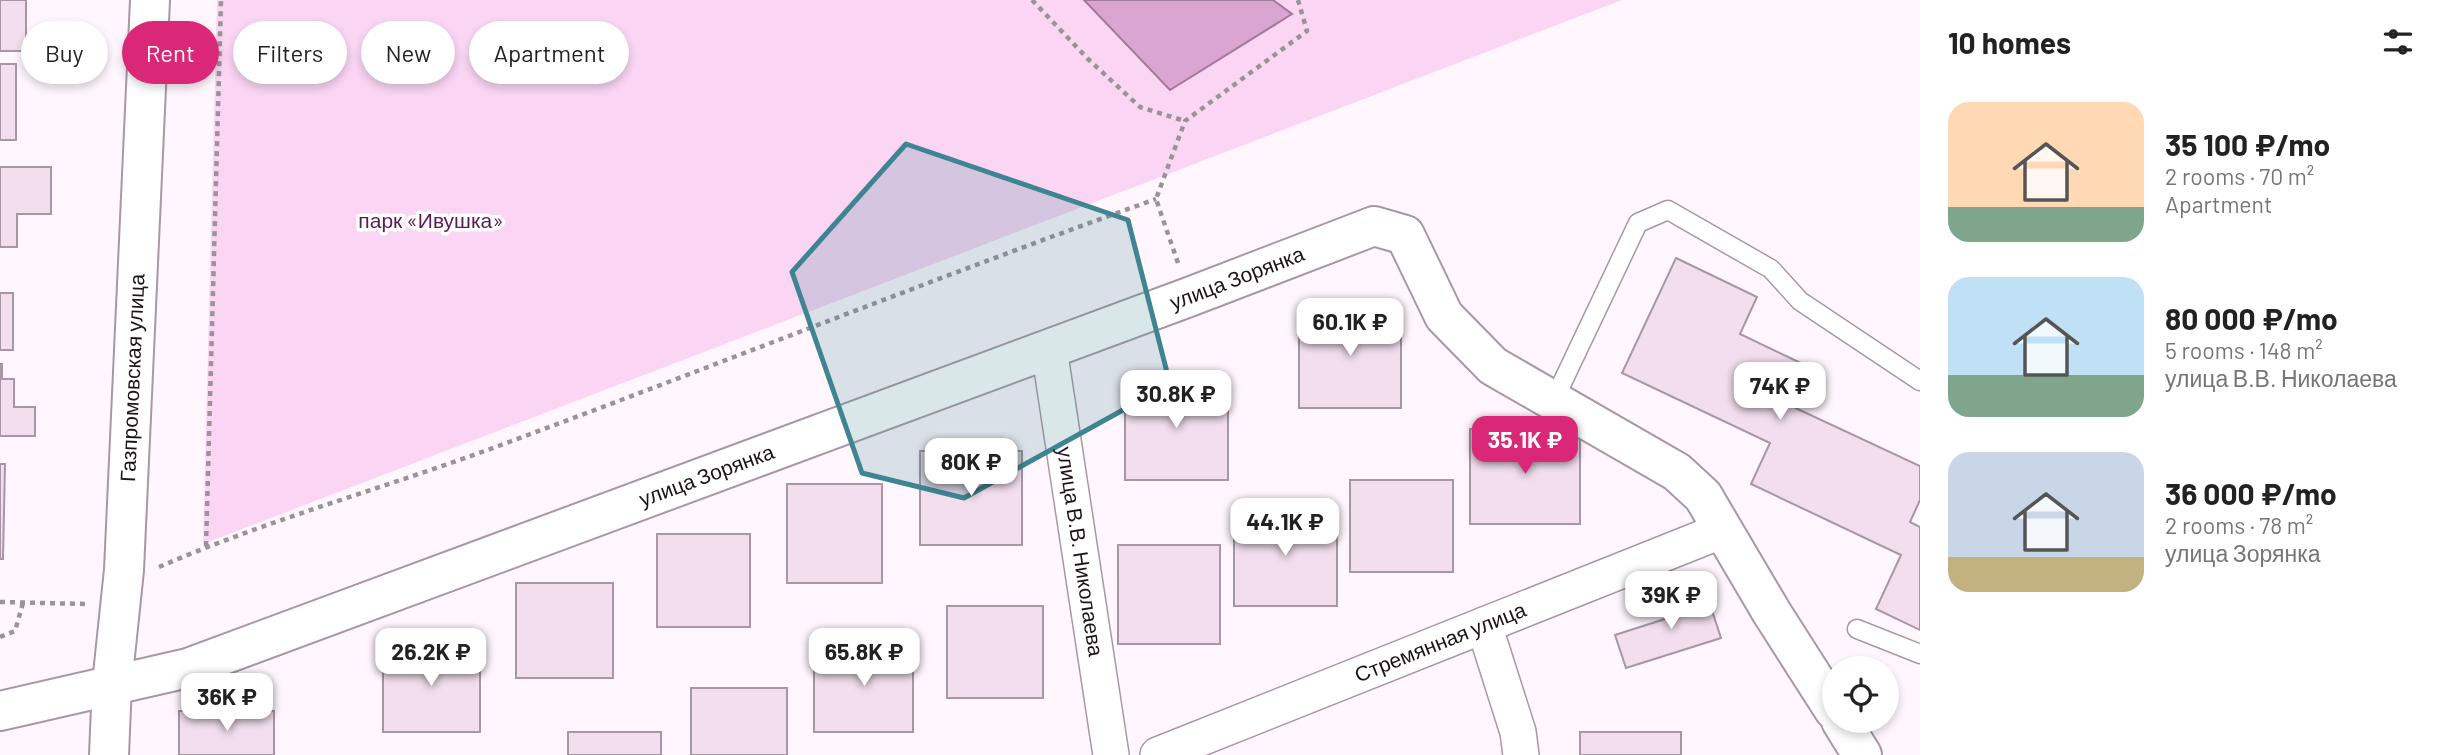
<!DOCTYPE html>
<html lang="en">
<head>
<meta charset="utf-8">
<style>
	:root { --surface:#fff; --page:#f2f2f2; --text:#222; --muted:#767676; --accent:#db2777 }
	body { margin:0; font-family:Barlow,sans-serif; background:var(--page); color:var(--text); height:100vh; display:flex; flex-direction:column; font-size:26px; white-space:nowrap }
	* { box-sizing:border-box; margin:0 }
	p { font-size:23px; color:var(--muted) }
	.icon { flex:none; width:38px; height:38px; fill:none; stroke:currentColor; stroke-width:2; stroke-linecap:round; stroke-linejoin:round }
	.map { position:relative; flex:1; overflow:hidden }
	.panel { display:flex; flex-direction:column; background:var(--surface); width:525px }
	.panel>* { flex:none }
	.banner { position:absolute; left:21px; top:21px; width:665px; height:63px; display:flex; gap:14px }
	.fabs { position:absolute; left:1822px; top:656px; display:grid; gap:14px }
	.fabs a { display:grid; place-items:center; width:77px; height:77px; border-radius:50%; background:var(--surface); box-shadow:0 4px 10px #0003; font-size:35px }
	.price { position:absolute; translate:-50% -60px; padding:0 16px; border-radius:14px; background:#fff; color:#222; font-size:23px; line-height:46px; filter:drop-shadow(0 2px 4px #0008) }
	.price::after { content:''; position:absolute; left:50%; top:42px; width:21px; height:16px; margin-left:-10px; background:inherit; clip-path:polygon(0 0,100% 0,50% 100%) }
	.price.on { background:var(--accent); color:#fff }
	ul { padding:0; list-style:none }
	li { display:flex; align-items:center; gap:21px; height:175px; padding:0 28px }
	li span { display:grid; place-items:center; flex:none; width:196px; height:140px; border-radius:21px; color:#555 }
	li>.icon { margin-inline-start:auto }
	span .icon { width:84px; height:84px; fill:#fffc; stroke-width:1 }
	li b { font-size:30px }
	h2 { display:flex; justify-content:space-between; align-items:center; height:84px; padding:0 28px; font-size:30px }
	.pill { padding:0 24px; border-radius:32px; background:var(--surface); box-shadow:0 4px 10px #0003; font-size:24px; line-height:63px }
	.pill.on { background:var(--accent); color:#fff }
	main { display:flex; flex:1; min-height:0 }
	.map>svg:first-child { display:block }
</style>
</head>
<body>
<main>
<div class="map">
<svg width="1920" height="755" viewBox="0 0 1920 755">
	<rect width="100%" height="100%" fill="#fff7fd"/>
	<!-- green -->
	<path fill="#fad5f4" d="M217,0H1622L203,544Z"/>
	<!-- water -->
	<path fill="#dba5d2" stroke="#a17a9b" stroke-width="2" d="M1084,0H1273L1292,14L1170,90Z"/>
	<!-- building -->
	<path fill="#f2deee" stroke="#a896a5" stroke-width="2" d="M0,0H26V51H0Z
		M0,64H16V140H0Z
		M0,167H51V214H17V247H0Z
		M1676,258L1757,297L1740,334L1807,366L1789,405L1920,466V500L1910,522L1920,527V630L1876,609L1901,555L1751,484L1770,443L1622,373Z
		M0,293H13V350H0Z
		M1299,307H1401V408H1299Z
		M0,364H2V379H14V407H35V436H0Z
		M1125,379H1228V480H1125Z
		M1470,429H1580V524H1470Z
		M920,451H1022V545H920Z
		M0,464H5L3,559H0Z
		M1350,480H1453V572H1350Z
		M787,484H882V583H787Z
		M1234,511H1337V606H1234Z
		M657,534H750V627H657Z
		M1118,545H1220V644H1118Z
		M516,583H613V678H516Z
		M1705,589L1721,638L1626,668L1615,635L1668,618L1663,602Z
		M947,606H1043V698H947Z
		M383,644H480V732H383Z
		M814,644H913V732H814Z
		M691,688H787V755H691Z
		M179,711H274V755H179Z
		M568,732H661V755H568Z
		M1580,732H1681V755H1580Z"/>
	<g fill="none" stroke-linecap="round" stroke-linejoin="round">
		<!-- service casing -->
		<g stroke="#a997a6" stroke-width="21">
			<path id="service" d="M1554,400L1638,223L1668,210L1771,269L1800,301L1920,381
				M1857,629L1920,654"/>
		</g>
		<!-- minor casing -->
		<g stroke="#a997a6" stroke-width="38">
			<g id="minor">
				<path id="s1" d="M1049,349L1111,755"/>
				<path d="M1484,625L1518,732L1521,755"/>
				<path id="s2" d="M1158,755L1723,530"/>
			</g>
		</g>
		<!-- tertiary casing -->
		<g stroke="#a997a6" stroke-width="42">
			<g id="tertiary">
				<path id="s3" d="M0,711L188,668L1189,297L1374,226L1405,235L1444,316L1493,366L1677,472L1703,496L1772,613L1834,710"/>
				<path d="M1841,721L1862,755"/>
				<path id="s4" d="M109,755L112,684L124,570L150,0"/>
			</g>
		</g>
		<!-- path -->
		<path stroke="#9a9398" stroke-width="4.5" stroke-dasharray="5 5" stroke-linecap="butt" d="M1032,0L1088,59L1140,107L1185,121
			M1178,263L1156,199L1185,121L1307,31L1298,0
			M206,546L221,0
			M159,567C270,519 388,487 501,445C720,364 937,277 1156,199
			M0,602L87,604
			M0,637L15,631L23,603"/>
		<!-- service -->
		<use href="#service" stroke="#fff" stroke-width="18"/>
		<!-- minor -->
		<use href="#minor" stroke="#fff" stroke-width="35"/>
		<!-- tertiary -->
		<use href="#tertiary" stroke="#fff" stroke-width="38"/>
	</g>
	<!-- marked area -->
	<path fill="#3f8591" fill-opacity="0.2" stroke="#3f8591" stroke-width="5" stroke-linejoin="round" d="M906,144L1128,220L1170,384L964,498L862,473L792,272Z"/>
	<g text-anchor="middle" stroke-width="7" stroke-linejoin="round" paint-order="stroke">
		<!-- park labels -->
		<g font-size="21" fill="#5a1c54" stroke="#fff">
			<text x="431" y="228">парк «Ивушка»</text>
		</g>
		<!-- street labels -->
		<g font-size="21" fill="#1b151a" stroke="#fff">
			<text dy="7" stroke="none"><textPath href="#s3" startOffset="1312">улица Зорянка</textPath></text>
			<text dy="7" stroke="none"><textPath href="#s4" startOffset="378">Газпромовская улица</textPath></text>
			<text dy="7" stroke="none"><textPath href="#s3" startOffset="746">улица Зорянка</textPath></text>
			<text dy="7" stroke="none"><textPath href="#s1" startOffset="205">улица В.В. Николаева</textPath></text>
			<text dy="7" stroke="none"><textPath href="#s2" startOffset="304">Стремянная улица</textPath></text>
		</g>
	</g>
</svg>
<div class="fabs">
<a><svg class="icon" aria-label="locate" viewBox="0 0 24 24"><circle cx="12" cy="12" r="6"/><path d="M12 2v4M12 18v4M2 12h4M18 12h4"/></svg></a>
</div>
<b class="price" style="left:1350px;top:358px">60.1K ₽</b>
<b class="price" style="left:1780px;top:422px">74K ₽</b>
<b class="price" style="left:1176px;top:430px">30.8K ₽</b>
<b class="price on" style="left:1525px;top:476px">35.1K ₽</b>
<b class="price" style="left:971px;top:498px">80K ₽</b>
<b class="price" style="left:1285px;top:558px">44.1K ₽</b>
<b class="price" style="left:1671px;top:631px">39K ₽</b>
<b class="price" style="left:431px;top:688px">26.2K ₽</b>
<b class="price" style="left:864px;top:688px">65.8K ₽</b>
<b class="price" style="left:227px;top:733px">36K ₽</b>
<div class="banner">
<a class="pill">Buy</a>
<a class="pill on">Rent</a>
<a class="pill">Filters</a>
<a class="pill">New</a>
<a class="pill">Apartment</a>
</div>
</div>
<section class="panel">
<h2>10 homes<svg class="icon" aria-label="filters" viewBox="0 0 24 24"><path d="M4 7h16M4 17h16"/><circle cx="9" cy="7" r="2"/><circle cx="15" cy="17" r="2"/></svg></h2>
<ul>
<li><span style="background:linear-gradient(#ffd9b3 75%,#7fa58c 0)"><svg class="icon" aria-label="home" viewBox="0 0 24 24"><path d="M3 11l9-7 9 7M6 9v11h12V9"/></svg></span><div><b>35 100 ₽/mo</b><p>2 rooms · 70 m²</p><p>Apartment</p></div></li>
<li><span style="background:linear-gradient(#bfe0f5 70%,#7fa58c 0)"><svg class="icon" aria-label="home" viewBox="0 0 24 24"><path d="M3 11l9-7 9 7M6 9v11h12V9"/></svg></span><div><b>80 000 ₽/mo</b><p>5 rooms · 148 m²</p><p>улица В.В. Николаева</p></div></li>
<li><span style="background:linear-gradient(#c9d6e8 75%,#c2b280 0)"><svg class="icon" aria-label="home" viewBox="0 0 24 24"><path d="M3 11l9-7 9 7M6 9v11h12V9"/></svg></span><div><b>36 000 ₽/mo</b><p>2 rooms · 78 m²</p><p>улица Зорянка</p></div></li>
</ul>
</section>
</main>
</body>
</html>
